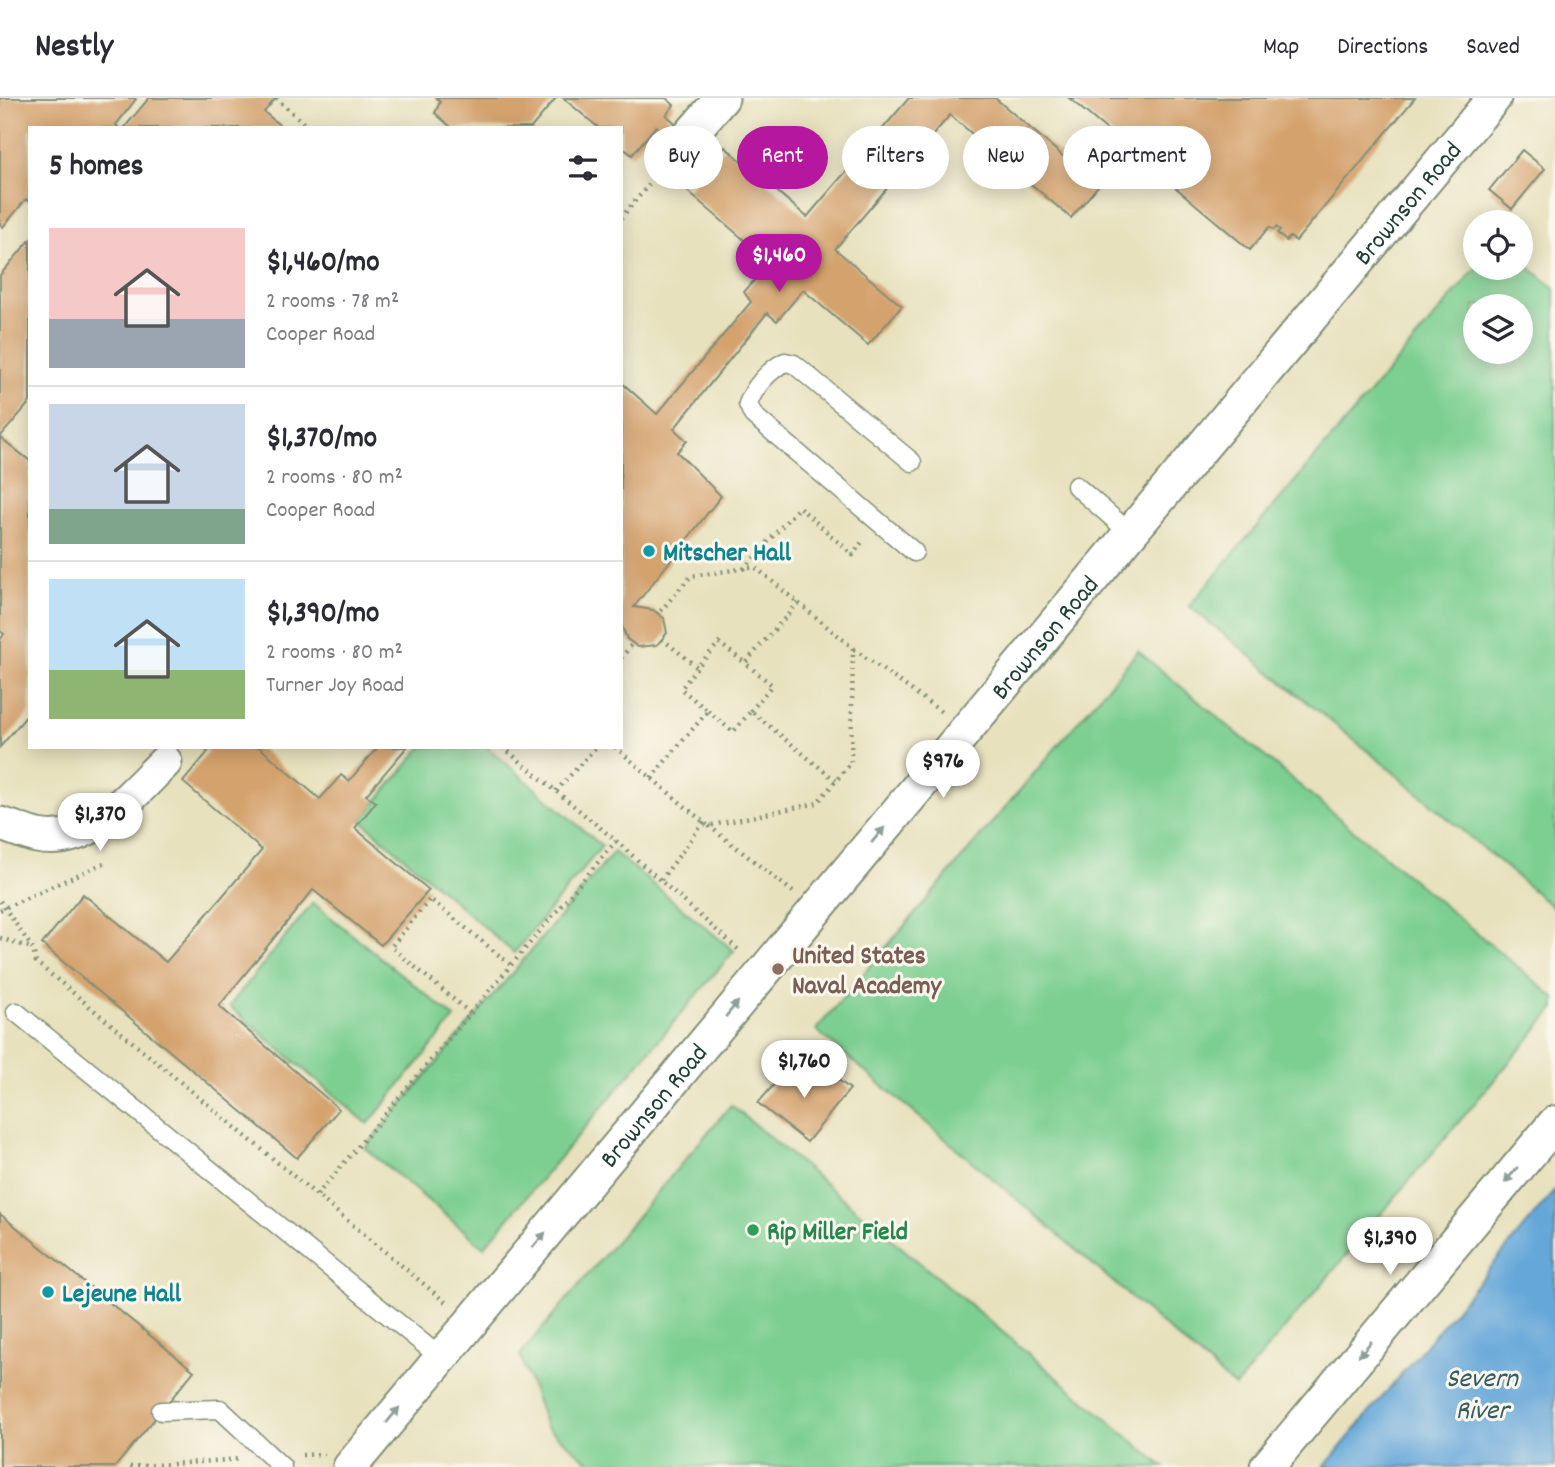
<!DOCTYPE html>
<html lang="en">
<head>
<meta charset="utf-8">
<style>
	:root { --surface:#fff; --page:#f2f2f3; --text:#2b2b33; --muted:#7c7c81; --line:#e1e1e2; --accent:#b5179e }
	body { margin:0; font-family:Dekko,sans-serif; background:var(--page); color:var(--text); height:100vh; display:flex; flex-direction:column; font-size:26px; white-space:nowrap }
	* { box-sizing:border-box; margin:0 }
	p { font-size:23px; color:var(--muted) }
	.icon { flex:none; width:38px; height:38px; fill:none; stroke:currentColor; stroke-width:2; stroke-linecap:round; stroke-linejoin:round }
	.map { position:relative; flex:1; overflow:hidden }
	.side { position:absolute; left:28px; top:28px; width:595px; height:623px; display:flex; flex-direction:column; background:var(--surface); border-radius:0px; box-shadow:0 4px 18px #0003 }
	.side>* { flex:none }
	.guide { position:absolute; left:644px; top:28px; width:665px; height:63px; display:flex; gap:14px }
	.fabs { position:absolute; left:1463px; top:112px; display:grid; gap:14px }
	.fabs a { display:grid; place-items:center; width:70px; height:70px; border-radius:50%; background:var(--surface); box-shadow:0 4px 18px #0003; font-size:35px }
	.price { position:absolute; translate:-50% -60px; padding:0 16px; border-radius:24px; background:#fff; color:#222; font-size:23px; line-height:46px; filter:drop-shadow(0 2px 4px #0008) }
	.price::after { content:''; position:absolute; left:50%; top:42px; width:21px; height:16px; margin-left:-10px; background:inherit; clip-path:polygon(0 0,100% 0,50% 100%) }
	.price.current { background:var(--accent); color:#fff }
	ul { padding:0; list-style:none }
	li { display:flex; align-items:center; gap:21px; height:175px; padding:0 21px }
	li+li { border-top:2px solid var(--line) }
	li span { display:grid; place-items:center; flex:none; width:196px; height:140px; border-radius:0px; color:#555 }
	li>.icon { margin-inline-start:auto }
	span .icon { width:84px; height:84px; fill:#fffc; stroke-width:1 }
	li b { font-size:30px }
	h2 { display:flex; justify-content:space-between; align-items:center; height:84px; padding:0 21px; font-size:30px }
	.pill { padding:0 24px; border-radius:32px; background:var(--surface); box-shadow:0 4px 18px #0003; font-size:24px; line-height:63px }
	.pill.current { background:var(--accent); color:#fff }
	header { display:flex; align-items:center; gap:42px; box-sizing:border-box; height:98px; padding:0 35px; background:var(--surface); border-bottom:2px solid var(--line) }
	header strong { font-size:33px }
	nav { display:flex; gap:38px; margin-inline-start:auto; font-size:24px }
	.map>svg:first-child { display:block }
</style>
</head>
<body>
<header>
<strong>Nestly</strong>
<nav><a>Map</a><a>Directions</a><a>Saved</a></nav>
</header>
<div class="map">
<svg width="1555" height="1369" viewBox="0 0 1555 1369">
	<rect width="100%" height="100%" fill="#fbf7ec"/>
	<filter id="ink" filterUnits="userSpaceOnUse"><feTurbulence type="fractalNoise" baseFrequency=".0143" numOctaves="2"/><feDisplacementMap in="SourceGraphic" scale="14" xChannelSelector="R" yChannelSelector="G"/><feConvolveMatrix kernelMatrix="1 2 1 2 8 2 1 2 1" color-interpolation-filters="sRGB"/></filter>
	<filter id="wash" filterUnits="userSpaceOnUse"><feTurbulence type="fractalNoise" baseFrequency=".00686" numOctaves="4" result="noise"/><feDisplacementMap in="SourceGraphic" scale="28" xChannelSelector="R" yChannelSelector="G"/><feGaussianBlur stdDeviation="1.57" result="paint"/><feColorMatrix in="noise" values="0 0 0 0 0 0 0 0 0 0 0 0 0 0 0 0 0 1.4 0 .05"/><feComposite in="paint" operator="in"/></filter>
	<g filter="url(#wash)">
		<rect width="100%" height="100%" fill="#e7e1bd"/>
		<!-- green -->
		<path fill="#7dcf91" stroke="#4e8662" stroke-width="2" fill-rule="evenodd" d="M1521,162L1555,191V811L1386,668L1189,508L1476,170H1521ZM1475,208H1521V254H1475Z
			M1138,553L1555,900V910L1235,1289L1032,1114L816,932Z
			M422,649H487L602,748L514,855L361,722Z
			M614,754L734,853L484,1149L365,1050Z
			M313,805L455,920L368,1026L229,908Z
			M731,1007L1164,1369H595L546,1328L520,1257Z"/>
		<!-- water -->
		<path fill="#66a7d9" stroke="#427286" stroke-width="2" d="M1555,1092V1369H1324Z"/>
		<g id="blocks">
			<!-- building -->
			<path fill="#d4a26d" d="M0,0H134L136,1L116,27L119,30H30V104L26,101L3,129L0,126Z
				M149,0H276L264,14L283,30H124Z
				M436,0H556L531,30H452L435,15L440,4Z
				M563,0H666L674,7L666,17L716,60L725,49L807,119L909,0H995L1098,88L1071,120L950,17L835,151L902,208L868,247L803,192L777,223L767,215L674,331L687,343L677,354L721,398L634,509L653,512L664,520L667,535L657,547L638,549L627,541L621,526V284L657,316L751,204L744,194L770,164L687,93L706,70L656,28L632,57L621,48V30H599Z
				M1069,0H1415L1296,143L1290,139L1286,143L1277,135L1280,132L1276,129L1274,132L1269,129L1250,152Z
				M1522,52L1545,71L1512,111L1489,92Z
				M30,142V304L0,339L30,363V614L0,649V542L4,536L0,533V177Z
				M201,649H259L320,701L341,677L349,683L378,649H407L366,697L376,704L355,730L429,792L381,847L313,792L219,908L339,1011L297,1060L42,846L83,796L166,864L262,752L183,684L208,654Z
				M817,965L850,991L807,1044L758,1005L789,969L804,981Z
				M0,1116L194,1273L115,1369H0Z"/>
		</g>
	</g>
	<g filter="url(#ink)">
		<use href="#blocks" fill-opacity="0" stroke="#838f78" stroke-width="2"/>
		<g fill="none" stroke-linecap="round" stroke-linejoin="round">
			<!-- service casing -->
			<g stroke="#838f78" stroke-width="21">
				<path id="service" d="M912,364L794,266L785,264C769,272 754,289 748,306L753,317L914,454
					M1076,388L1130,435
					M16,914L441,1260
					M161,1313L220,1311L282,1369"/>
			</g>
			<!-- minor casing -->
			<g stroke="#838f78" stroke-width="37">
				<g id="minor">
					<path d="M689,38L722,0"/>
					<path d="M0,726C12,729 24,735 37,738C90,749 131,697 165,664"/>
					<path id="s1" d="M350,1369L1494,0"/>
					<path d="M1267,1369L1555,1025"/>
				</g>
			</g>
			<!-- path -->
			<path stroke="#838f78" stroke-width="4.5" stroke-dasharray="2 5" stroke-linecap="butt" d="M276,0L309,30
				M621,120L670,61
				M744,471L799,409L853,457L864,441
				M662,541L697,569L719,545L745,565
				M854,551L943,615
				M621,560L633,545
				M708,613L733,634L751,613L836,683
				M751,613L772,587L745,565L798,505
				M503,649L616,743L741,854
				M615,649L708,728L817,705L851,665L853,550L755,469L691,478L658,516
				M651,680L708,613L681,591L697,569
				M556,693L596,649
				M709,728L793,794
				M661,782L704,724
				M0,803L33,851L36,864L449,1207
				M0,812L104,765
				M0,840L32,850
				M470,915L391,849L430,801L511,867
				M317,1097L616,743
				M302,1357L324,1356
				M130,1369L241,1361"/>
			<!-- service -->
			<use href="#service" stroke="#fff" stroke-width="18"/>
			<!-- minor -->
			<use href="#minor" stroke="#fff" stroke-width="33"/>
		</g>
		<!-- one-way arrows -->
		<defs><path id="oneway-solid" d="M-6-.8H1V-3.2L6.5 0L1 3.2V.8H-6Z" transform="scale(1.75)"/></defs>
		<g fill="#8f9e9a">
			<use href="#oneway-solid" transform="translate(878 737) rotate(-50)"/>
			<use href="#oneway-solid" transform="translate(732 911) rotate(-50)"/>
			<use href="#oneway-solid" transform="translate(1511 1077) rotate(130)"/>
			<use href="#oneway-solid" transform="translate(539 1142) rotate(-50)"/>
			<use href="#oneway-solid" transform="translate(1365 1251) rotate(130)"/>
			<use href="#oneway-solid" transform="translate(393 1317) rotate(-50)"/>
		</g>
	</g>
	<!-- markers -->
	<g fill="#0f9aa8" stroke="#fbf7ec" stroke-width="2.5">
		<circle cx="649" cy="453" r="7"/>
		<circle cx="48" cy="1194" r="7"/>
	</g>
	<circle fill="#8d6e63" stroke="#fbf7ec" stroke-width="2.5" cx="778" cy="871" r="7"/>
	<circle fill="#2e9e5b" stroke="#fbf7ec" stroke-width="2.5" cx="753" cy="1132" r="7"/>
	<g text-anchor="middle" stroke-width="6" stroke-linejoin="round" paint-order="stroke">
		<!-- street labels -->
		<g font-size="26" fill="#1f3d34" stroke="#fbf7ec">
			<text dy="9" stroke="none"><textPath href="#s1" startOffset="1648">Brownson Road</textPath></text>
			<text dy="9" stroke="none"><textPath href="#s1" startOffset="1082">Brownson Road</textPath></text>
			<text dy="9" stroke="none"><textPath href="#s1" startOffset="472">Brownson Road</textPath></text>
		</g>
		<!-- culture labels -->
		<g font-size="26" font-weight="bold" fill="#0d838f" stroke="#fbf7ec" text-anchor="start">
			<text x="663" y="462">Mitscher Hall</text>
			<text x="62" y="1203">Lejeune Hall</text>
		</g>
		<!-- education labels -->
		<g font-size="26" font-weight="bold" fill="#785e54" stroke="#fbf7ec" text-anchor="start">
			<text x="792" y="865">United States<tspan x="792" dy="30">Naval Academy</tspan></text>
		</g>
		<!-- leisure labels -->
		<g font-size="26" font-weight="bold" fill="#27864d" stroke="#fbf7ec" text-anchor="start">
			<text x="767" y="1141">Rip Miller Field</text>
		</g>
		<!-- water labels -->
		<g font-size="28" font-style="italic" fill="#345d66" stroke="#fbf7ec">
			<text x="1482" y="1288">Severn<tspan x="1482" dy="32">River</tspan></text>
		</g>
	</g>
</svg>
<div class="fabs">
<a><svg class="icon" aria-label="locate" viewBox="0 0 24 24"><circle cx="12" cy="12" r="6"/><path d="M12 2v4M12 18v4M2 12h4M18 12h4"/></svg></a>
<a><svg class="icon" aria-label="layers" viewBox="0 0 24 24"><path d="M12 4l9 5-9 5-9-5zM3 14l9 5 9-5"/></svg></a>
</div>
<b class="price current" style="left:779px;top:196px">$1,460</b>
<b class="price" style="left:943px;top:702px">$976</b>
<b class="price" style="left:100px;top:755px">$1,370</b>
<b class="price" style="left:804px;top:1002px">$1,760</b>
<b class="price" style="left:1390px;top:1179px">$1,390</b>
<div class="guide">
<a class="pill">Buy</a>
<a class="pill current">Rent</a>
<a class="pill">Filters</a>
<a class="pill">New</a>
<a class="pill">Apartment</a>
</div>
<section class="side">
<h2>5 homes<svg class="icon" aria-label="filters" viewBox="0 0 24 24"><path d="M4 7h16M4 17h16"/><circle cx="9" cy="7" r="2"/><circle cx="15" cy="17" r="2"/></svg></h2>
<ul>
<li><span style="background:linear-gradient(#f6c9c9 65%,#9aa5b1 0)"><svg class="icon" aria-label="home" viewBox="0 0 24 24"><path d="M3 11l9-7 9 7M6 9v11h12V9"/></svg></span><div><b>$1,460/mo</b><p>2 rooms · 78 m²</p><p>Cooper Road</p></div></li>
<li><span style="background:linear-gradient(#c9d6e8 75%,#7fa58c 0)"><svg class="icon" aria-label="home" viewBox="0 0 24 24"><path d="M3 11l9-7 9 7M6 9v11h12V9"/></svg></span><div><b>$1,370/mo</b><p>2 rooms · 80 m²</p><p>Cooper Road</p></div></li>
<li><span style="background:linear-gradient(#bfe0f5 65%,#8fb573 0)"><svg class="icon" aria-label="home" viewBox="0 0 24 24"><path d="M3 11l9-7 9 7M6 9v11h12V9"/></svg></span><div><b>$1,390/mo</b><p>2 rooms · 80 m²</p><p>Turner Joy Road</p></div></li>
</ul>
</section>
</div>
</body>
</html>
